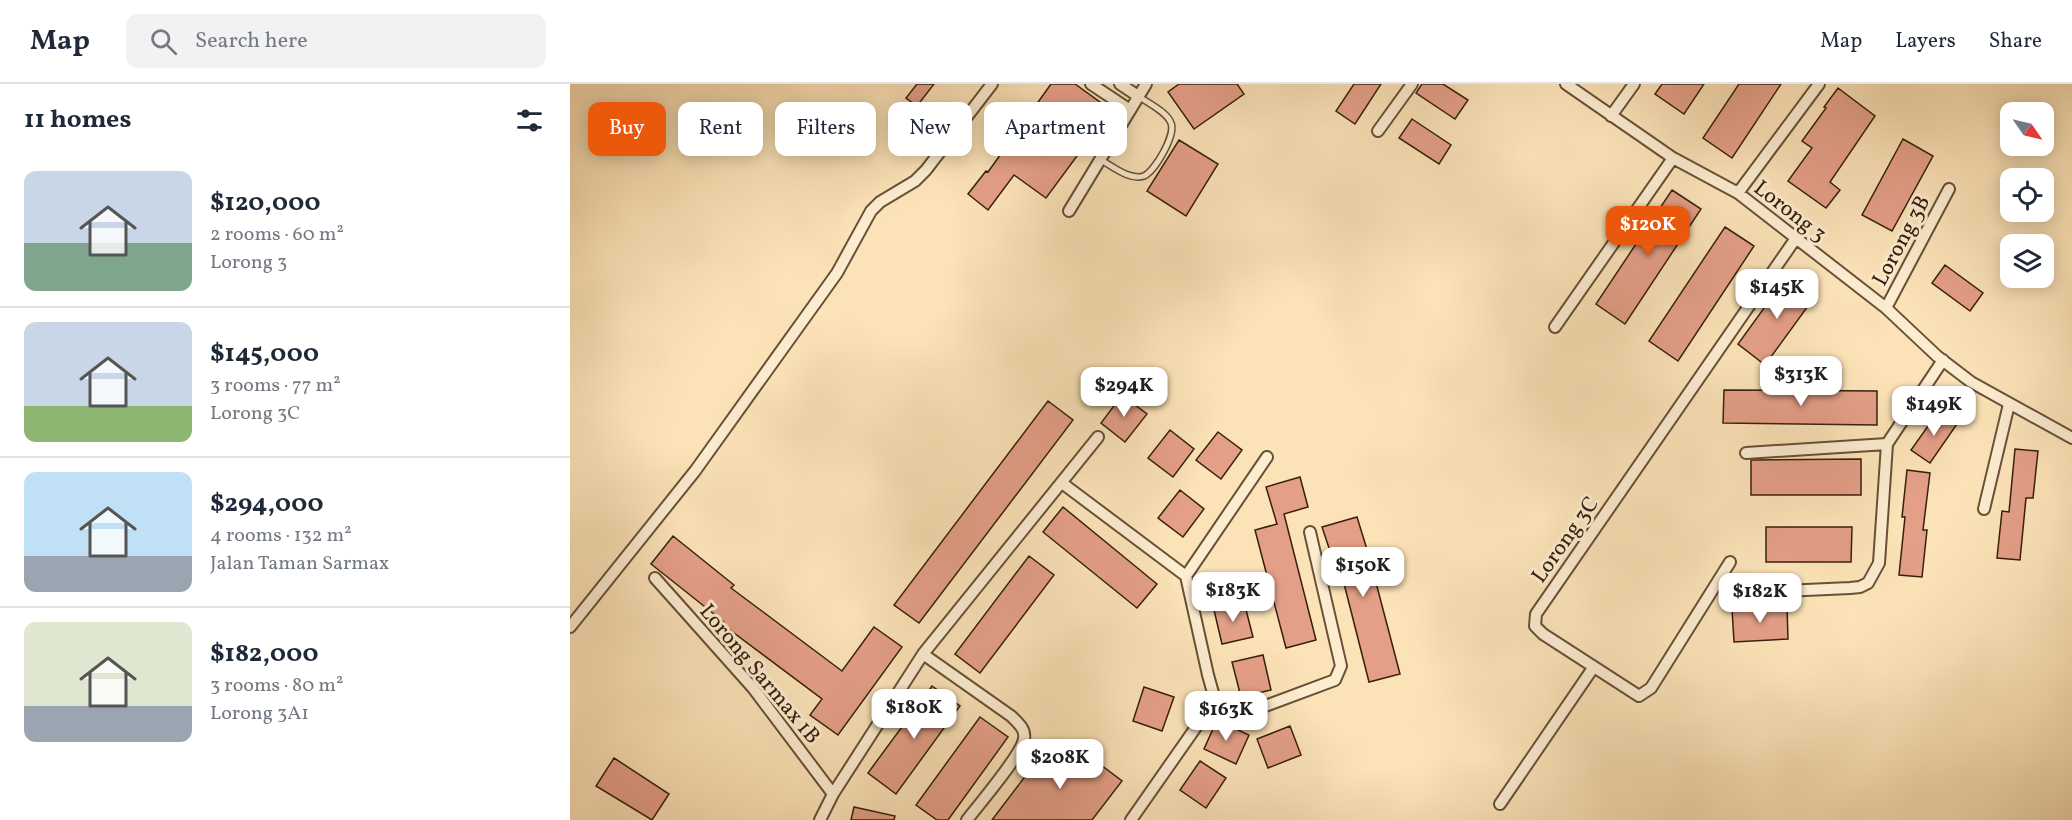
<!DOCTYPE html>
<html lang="en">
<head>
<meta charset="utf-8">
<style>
	:root { --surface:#fff; --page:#f2f2f3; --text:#1f2937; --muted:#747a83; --line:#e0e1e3; --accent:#ea580c }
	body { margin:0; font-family:Vollkorn,serif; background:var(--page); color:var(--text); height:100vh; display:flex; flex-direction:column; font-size:22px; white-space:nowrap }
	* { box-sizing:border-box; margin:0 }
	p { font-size:20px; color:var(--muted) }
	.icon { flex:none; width:33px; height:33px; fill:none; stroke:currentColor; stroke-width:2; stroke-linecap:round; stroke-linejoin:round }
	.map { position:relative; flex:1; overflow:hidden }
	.sheet { display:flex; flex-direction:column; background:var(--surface); width:570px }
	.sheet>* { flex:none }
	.hud { position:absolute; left:18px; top:18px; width:570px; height:54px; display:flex; gap:12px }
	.needle { width:39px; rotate:124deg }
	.tools { position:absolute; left:1430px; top:18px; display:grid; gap:12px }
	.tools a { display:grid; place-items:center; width:54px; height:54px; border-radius:12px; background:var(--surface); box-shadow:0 3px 15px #0003; font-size:30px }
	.price { position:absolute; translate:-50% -51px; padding:0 14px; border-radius:12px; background:#fff; color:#222; font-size:20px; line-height:39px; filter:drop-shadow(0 2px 3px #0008) }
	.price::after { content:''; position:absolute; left:50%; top:36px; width:18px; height:14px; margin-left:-9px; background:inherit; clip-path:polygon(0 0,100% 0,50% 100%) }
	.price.on { background:var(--accent); color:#fff }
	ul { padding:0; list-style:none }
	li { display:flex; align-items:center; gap:18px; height:150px; padding:0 24px }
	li+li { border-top:2px solid var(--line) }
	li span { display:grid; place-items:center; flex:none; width:168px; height:120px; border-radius:12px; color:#555 }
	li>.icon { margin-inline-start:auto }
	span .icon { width:72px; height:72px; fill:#fffc; stroke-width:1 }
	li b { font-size:26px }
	h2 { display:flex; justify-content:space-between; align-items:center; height:72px; padding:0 24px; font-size:26px }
	.tag { padding:0 21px; border-radius:12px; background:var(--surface); box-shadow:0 3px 15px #0003; font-size:21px; line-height:54px }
	.tag.on { background:var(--accent); color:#fff }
	header { display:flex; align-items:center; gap:36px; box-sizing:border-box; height:84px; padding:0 30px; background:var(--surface); border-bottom:2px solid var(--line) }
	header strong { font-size:28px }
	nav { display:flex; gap:33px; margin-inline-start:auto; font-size:21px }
	.search { width:420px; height:54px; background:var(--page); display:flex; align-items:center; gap:15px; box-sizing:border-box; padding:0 21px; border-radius:12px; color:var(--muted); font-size:22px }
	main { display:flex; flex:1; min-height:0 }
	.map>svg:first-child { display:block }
</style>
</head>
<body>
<header>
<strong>Map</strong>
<div class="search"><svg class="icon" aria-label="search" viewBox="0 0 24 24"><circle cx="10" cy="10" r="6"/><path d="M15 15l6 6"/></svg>Search here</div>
<nav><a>Map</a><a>Layers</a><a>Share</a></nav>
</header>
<main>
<section class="sheet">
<h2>11 homes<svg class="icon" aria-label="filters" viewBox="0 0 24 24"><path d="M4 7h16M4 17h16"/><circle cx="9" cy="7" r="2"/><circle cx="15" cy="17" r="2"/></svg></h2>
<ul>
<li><span style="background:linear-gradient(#c9d6e8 60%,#7fa58c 0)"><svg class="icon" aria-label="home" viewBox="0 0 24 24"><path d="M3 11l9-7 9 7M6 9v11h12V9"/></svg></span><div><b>$120,000</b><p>2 rooms · 60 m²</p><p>Lorong 3</p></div></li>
<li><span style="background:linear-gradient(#c9d6e8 70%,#8fb573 0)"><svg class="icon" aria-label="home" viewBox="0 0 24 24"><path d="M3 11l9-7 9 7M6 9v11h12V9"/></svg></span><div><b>$145,000</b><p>3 rooms · 77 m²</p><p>Lorong 3C</p></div></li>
<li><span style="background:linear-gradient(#bfe0f5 70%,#9aa5b1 0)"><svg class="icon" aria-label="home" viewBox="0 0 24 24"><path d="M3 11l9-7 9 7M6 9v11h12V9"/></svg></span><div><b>$294,000</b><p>4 rooms · 132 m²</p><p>Jalan Taman Sarmax</p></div></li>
<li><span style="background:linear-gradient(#dfe7d0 70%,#9aa5b1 0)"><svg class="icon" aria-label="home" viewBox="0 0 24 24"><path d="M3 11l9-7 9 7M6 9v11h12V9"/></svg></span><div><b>$182,000</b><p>3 rooms · 80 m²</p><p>Lorong 3A1</p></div></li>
</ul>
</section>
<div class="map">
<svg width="1502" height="736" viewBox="0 0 1502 736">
	<rect width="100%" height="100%" fill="#fbe2b7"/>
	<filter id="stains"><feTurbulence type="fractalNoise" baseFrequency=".00333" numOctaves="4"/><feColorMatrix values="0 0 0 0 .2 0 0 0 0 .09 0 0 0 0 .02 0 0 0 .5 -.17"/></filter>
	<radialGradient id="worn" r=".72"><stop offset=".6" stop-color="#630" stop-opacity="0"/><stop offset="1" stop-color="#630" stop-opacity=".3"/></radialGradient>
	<!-- building -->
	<path fill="#e49f87" stroke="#36200c" stroke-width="1.5" d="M347,0H364L347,22L336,14Z
		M481,0H505L541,26L476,114L444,91L418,126L398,110L416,87L418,88Z
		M609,0H667L674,10L624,45L598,8Z
		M784,0H811L785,40L766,27Z
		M852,0H873L898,16L885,35L846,9Z
		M1092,0H1134L1114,30L1085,10Z
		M1169,0H1211L1162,74L1133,54Z
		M1268,4L1305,32L1260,98L1270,106L1256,124L1218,97L1242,64L1232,57L1256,24L1254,23Z
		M842,35L881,61L869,80L829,54Z
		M1333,55L1363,72L1322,147L1292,131Z
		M609,56L648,80L616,132L577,107Z
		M1102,106L1131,125L1055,240L1026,220Z
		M1155,143L1184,162L1108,277L1079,257Z
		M1375,181L1413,209L1400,227L1362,199Z
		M1218,191L1246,211L1195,281L1168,260Z
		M1154,306L1307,307V341L1153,339Z
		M552,311L577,330L555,358L531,339Z
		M478,317L503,336L349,539L324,521Z
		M1368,328L1387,340L1360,379L1341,366Z
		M600,346L624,365L603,393L578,374Z
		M648,348L672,366L651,395L626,376Z
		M1445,365L1468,367L1463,414H1456L1450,476L1427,474L1432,427L1439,428Z
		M1291,375V411H1181V376Z
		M1337,386L1360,389L1353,446H1357L1352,493L1329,491L1335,433H1332Z
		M730,393L738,423L714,430L746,556L716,564L685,446L707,440L696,403Z
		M610,406L634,425L613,453L588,434Z
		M493,423L587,500L567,524L473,448Z
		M787,433L799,472L830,590L799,598L767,472L762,473L752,443Z
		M1196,443H1282L1281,478H1196Z
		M103,452L164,501L161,504L272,587L304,543L332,563L268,651L240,631L252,615L152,540L154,538L81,480Z
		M459,472L484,491L410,589L385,570Z
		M674,518L683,553L652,560L644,526Z
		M1217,522L1218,555L1164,558L1162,525Z
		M693,571L701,606L671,613L662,578Z
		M362,602L390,622L326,710L298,689Z
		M574,603L604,613L592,647L563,637Z
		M410,633L438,653L378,736H367L346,721Z
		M647,636L679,651L666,680L634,665Z
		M720,642L731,671L698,684L687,655Z
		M482,657L520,687L527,678L552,697L522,736H422Z
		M44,674L99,710L82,736L26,702Z
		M630,677L656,694L636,724L610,706Z
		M284,723L325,732L324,736H281Z"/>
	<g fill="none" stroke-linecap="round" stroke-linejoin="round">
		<!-- service casing -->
		<g stroke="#675037" stroke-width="8">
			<path id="service" d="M531,76C542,82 560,97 574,92C585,87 606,51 601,39C597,28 578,19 568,12"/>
		</g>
		<!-- minor casing -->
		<g stroke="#675037" stroke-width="14">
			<path id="minor" d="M521,0L560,26
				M550,0L568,12
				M996,0L1103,74L1168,109L1316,224L1367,272L1401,298L1502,354
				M1041,32L1064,0
				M808,47L842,0
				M1168,109L1249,0
				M499,127L576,0
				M1316,224L1379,105
				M985,243L1103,74
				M1176,369L1317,360
				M492,399L616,492L638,591L645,616L561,736
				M1414,425L1439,320
				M1160,478L1081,604L1069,612L973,550L965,542L966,530L1226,154
				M616,492L697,373
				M85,494L183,604L263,710
				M1189,508L1280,504L1290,503L1298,499L1309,479L1317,360L1373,276
				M0,543L125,387L267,189L301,127L310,118L345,97L356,86L422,0
				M353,570L441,632C448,639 456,645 454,655C451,672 409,720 397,736
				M645,616L673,625L690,624L765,596L771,582L740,448
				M930,720L1023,584
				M250,736L263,710L353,570L528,353"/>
		</g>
		<!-- service -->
		<use href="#service" stroke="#fcecd0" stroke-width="5"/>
		<!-- minor -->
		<use href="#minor" stroke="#fcecd0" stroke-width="10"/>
	</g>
	<g text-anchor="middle" stroke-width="6" stroke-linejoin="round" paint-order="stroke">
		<!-- street labels -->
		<g font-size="22" fill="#36200c" stroke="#fcecd0">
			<text transform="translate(1221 126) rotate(38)" y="8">Lorong 3</text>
			<text transform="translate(1330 156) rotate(-62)" y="8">Lorong 3B</text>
			<text transform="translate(994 455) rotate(-55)" y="8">Lorong 3C</text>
			<text transform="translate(191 589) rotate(50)" y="8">Lorong Sarmax 1B</text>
		</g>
	</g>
	<rect width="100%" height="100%" filter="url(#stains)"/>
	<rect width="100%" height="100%" fill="url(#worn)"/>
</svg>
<div class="tools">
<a><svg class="needle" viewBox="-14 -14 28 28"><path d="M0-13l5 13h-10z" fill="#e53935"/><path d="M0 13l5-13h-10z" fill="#747a83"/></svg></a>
<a><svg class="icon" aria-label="locate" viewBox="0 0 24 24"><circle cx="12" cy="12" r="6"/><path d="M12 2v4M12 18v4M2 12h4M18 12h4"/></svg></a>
<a><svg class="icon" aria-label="layers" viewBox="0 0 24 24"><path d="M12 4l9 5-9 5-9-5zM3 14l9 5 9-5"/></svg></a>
</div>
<b class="price on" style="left:1078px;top:173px">$120K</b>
<b class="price" style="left:1207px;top:236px">$145K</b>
<b class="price" style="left:1231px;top:323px">$313K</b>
<b class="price" style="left:554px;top:334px">$294K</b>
<b class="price" style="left:1364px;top:353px">$149K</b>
<b class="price" style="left:793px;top:514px">$150K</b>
<b class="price" style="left:663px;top:539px">$183K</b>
<b class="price" style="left:1190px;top:540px">$182K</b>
<b class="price" style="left:344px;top:656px">$180K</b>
<b class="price" style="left:656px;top:658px">$163K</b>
<b class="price" style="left:490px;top:706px">$208K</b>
<div class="hud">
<a class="tag on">Buy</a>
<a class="tag">Rent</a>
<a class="tag">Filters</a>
<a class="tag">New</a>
<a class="tag">Apartment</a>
</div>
</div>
</main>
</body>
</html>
